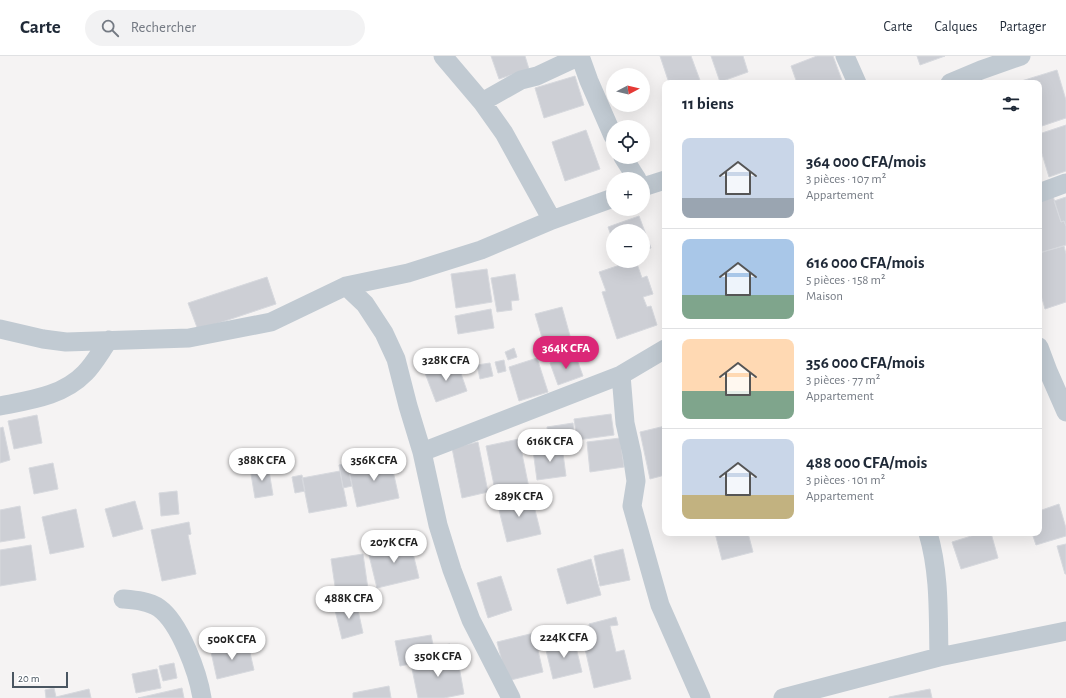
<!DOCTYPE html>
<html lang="fr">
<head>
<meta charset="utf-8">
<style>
	:root { --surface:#fff; --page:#f2f2f3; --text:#1f2937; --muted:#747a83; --line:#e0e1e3; --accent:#db2777 }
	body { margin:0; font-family:"Alegreya Sans",sans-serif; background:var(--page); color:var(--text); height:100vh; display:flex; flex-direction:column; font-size:15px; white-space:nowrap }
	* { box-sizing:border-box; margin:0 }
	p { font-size:13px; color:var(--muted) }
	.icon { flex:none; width:22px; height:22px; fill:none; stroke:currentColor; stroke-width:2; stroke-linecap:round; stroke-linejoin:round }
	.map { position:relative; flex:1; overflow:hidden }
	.sheet { position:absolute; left:662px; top:24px; width:380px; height:456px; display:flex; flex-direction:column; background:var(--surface); border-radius:8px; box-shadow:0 4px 16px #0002 }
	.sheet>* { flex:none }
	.needle { width:26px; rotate:83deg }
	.buttons { position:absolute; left:606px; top:12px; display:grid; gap:8px }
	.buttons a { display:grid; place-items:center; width:44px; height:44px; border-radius:50%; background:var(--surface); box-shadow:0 4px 16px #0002; font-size:20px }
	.scale { position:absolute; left:12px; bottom:10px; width:56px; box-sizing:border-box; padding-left:4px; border:2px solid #4a5661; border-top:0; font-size:11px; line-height:14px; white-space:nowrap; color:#4a5661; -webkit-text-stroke:3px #fff; paint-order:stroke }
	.price { position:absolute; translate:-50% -34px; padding:0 9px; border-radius:14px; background:#fff; color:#222; font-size:13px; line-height:26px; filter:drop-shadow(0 1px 2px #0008) }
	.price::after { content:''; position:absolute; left:50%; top:24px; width:12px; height:9px; margin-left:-6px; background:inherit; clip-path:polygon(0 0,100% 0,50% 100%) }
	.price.active { background:var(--accent); color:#fff }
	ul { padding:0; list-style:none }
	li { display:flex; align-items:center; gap:12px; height:100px; padding:0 20px }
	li+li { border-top:1px solid var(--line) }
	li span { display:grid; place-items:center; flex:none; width:112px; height:80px; border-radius:8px; color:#555 }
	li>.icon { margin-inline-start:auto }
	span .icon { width:48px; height:48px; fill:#fffc; stroke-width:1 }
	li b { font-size:17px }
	h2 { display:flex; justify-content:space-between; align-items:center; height:48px; padding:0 20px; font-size:17px }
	header { display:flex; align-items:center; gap:24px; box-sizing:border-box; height:56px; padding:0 20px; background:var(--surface); border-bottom:1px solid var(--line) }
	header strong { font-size:19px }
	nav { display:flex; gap:22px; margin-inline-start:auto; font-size:14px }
	.search { width:280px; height:36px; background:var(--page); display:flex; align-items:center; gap:10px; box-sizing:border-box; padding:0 14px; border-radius:22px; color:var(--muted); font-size:15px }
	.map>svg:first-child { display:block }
</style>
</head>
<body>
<header>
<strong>Carte</strong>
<div class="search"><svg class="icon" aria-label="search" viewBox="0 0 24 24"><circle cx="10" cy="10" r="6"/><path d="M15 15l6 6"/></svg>Rechercher</div>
<nav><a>Carte</a><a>Calques</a><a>Partager</a></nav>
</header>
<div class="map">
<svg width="1066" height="642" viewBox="0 0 1066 642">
	<rect width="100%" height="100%" fill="#f5f3f3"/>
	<!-- building -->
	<path fill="#cdcfd5" stroke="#d7d9de" d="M491,0H525L529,13L499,23Z
		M660,0H691L701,27H669Z
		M711,0H743L748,16L720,26Z
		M817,0H833L843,27H797L791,10Z
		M917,0H945L920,9Z
		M1057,14L1066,44V62L1039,71V27H1015Z
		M575,20L584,49L544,62L535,32Z
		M1066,69V115L1049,121L1039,88V78Z
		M586,74L600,113L565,125L552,86Z
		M1053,140L1061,166L1064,165L1066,170V189L1039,197V144Z
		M1066,141V170L1064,165L1061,166L1054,145Z
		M639,160L651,192L643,194V175H613V185L608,171Z
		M1064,190L1066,198V246L1045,253L1039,232V197Z
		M632,205H636L642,222L647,220L653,238L643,241L647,251L651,250L657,269L617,283L602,236L606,235L599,216Z
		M487,213L492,246L456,252L451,218Z
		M515,218L519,244L511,245L512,254L497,256L491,222Z
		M267,221L276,248L198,274L188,247Z
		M562,251L572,287L546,295L535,258Z
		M491,253L494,272L458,278L455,260Z
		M514,292L517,301L508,304L505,296Z
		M575,298L583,320L558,329L550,307Z
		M537,302L548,336L519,345L509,311Z
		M504,304L506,315L498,317L495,306Z
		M457,306L467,335L436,346L425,317Z
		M490,307L493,320L480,323L477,309Z
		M611,358L614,379L577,384L574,363Z
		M37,359L42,387L14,393L8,365Z
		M573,367L575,384L549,388L547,371Z
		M665,370V419L650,423L640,376Z
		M3,371L10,404L0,407V372Z
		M620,382L624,411L590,416L587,386Z
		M519,383L529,432L496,439L486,390Z
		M478,386L488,436L462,442L452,392Z
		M562,390L566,420L537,424L533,394Z
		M390,401L399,442L357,451L348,410Z
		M53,407L58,433L34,438L29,412Z
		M347,407L352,430L343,432L339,409Z
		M268,409L273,439L255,442L250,412Z
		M340,415L347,450L309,457L302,422Z
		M302,419L305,435L295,437L292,421Z
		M177,435L179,458L161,460L159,437Z
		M531,438L541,478L507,486L497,446Z
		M135,445L143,473L113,481L105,453Z
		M1059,448L1066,472V480L1036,489L1032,477H1039V455Z
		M20,450L25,482L0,486V454Z
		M76,453L84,491L50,498L42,461Z
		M189,466L191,478L188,479L196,518L162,525L151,474Z
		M715,477H748L753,496L722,504Z
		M981,477H991L998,502L961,513L952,486Z
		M410,485L419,522L377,532L368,495Z
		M1066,488V518H1065L1057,490Z
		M31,489L36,524L0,530V494Z
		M623,493L630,524L600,530L594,500Z
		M363,498L368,533L336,537L331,503Z
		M591,503L601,539L567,548L557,513Z
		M501,520L512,554L488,562L477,527Z
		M356,545L363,577L342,583L334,550Z
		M616,561L618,569L610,570L616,596L624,594L631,623L594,632L583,584L592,582L589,568Z
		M534,577L543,616L507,625L497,586Z
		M431,579L436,603L400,610L395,585Z
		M574,583L582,616L553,623L545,590Z
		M248,588L254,614L217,623L211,596Z
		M450,588L452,600L436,603L433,591Z
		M457,599L464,638L444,642H418L411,608Z
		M174,607L177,622L163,625L159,610Z
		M157,613L161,632L136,637L132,618Z
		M389,630L391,642H353V637Z
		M54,632L56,641L89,633L91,642H46L45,634Z
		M182,632L184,642H138Z
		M930,633L932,642H889V641Z"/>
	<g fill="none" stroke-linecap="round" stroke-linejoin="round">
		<!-- minor -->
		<path stroke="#c1cad2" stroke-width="19" d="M443,0L482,46L504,77L552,164
			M580,0L589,25L613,80
			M845,0L857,27
			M950,27L981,14L1021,0
			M482,46L521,24L537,20L580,0
			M623,101L637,123
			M643,131L665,124
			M1039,137L1066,127
			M346,230L365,248L384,277L396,303L408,350L422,396L438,469L452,514L471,564L511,642
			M0,273L43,283L66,286L189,282L271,266L346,230L408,217L481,194L552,164L613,142
			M1039,291L1048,315L1066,356
			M621,319L625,367L632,398L636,425L632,450L660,549L701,642
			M0,350C30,344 63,340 85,317C94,308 101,295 109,284
			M422,396L621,319L665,293
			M928,477C940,518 938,559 939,601
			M123,543C135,544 149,545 159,552C180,567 198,617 202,642
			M783,642L939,601L1066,575"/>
	</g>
</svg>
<div class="buttons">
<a><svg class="needle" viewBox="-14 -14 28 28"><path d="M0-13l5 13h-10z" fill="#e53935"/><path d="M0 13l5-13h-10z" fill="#747a83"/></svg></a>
<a><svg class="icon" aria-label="locate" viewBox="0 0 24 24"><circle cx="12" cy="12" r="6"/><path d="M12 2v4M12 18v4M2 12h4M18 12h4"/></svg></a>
<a>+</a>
<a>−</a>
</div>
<div class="scale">20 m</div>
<b class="price active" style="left:566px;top:314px">364K CFA</b>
<b class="price" style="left:446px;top:326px">328K CFA</b>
<b class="price" style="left:550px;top:407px">616K CFA</b>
<b class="price" style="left:262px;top:426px">388K CFA</b>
<b class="price" style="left:374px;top:426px">356K CFA</b>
<b class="price" style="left:519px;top:462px">289K CFA</b>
<b class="price" style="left:394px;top:508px">207K CFA</b>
<b class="price" style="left:349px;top:564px">488K CFA</b>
<b class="price" style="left:564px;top:603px">224K CFA</b>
<b class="price" style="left:232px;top:605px">500K CFA</b>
<b class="price" style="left:438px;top:622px">350K CFA</b>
<section class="sheet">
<h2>11 biens<svg class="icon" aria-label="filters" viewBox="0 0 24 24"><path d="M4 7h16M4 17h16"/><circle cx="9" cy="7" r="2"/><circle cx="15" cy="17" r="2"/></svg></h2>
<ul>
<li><span style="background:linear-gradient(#c9d6e8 75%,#9aa5b1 0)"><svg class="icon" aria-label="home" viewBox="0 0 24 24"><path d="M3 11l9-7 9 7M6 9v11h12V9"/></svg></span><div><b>364 000 CFA/mois</b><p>3 pièces · 107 m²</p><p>Appartement</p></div></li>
<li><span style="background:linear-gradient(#a9c7e8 70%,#7fa58c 0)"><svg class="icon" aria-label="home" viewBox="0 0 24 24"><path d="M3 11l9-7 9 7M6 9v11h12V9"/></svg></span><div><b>616 000 CFA/mois</b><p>5 pièces · 158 m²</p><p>Maison</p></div></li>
<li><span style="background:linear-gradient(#ffd9b3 65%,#7fa58c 0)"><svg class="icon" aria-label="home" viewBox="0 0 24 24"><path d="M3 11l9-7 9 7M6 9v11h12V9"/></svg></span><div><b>356 000 CFA/mois</b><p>3 pièces · 77 m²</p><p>Appartement</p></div></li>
<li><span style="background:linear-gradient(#c9d6e8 70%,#c2b280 0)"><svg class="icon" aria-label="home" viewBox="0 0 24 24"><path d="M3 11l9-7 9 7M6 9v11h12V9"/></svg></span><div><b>488 000 CFA/mois</b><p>3 pièces · 101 m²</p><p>Appartement</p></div></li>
</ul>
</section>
</div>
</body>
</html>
